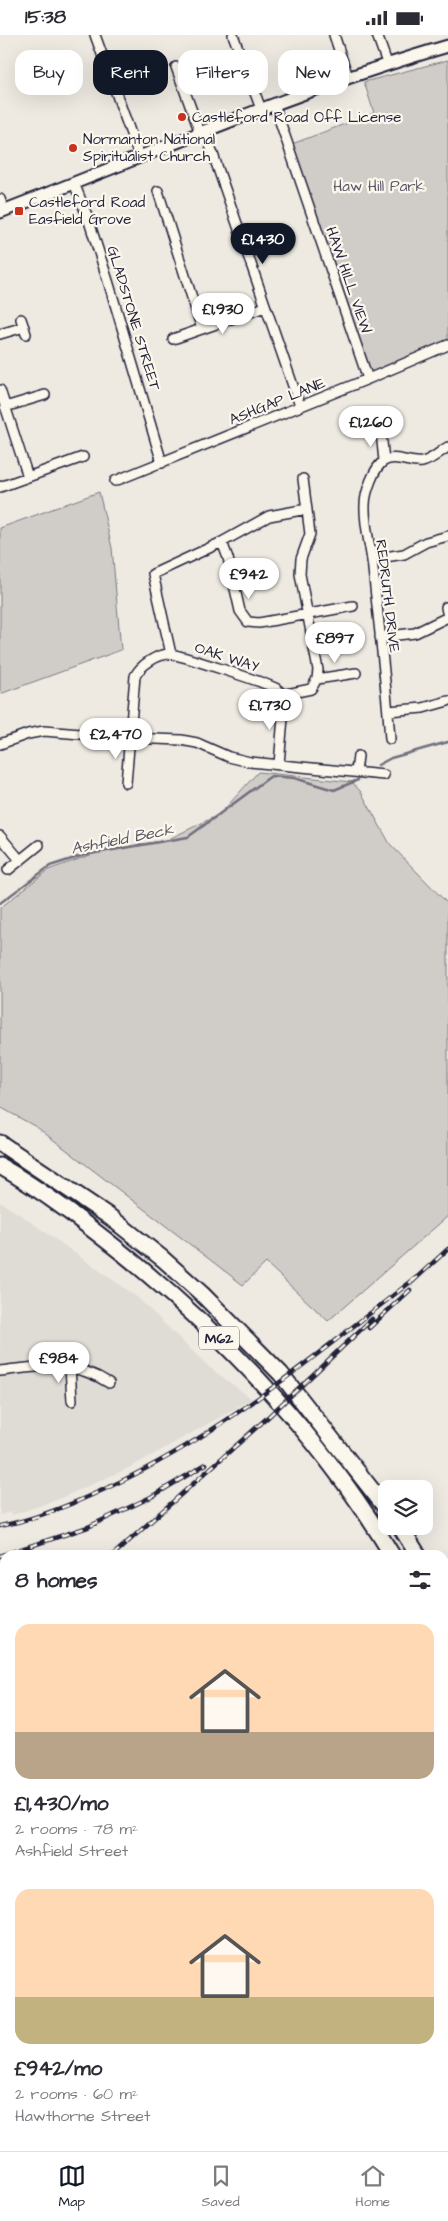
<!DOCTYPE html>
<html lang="en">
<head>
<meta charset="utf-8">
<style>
	:root { --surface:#fff; --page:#f7f7f7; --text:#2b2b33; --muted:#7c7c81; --line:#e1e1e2; --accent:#111827 }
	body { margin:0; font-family:"Architects Daughter",sans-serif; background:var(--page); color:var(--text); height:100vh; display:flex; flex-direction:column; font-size:19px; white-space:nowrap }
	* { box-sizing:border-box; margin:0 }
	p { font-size:16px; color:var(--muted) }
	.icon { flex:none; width:28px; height:28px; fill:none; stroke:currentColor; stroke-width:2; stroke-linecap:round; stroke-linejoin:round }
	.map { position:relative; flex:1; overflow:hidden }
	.panel { position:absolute; left:0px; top:1515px; width:449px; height:601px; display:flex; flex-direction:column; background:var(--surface); border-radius:15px 15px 0 0; box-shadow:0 5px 20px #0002 }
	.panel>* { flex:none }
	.hud { position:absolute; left:15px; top:15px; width:419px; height:45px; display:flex; gap:10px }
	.buttons { position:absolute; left:378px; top:1445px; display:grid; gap:10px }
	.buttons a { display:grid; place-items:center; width:55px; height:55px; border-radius:10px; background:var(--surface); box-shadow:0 5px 20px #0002; font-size:25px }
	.price { position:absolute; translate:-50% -42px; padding:0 11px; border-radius:18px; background:#fff; color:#222; font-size:16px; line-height:32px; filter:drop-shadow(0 1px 2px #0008) }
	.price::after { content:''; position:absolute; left:50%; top:30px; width:15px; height:11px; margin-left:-8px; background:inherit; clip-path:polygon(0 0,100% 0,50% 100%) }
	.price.selected { background:var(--accent); color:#fff }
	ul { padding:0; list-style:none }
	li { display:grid; align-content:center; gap:10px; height:265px; padding:0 15px }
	li span { display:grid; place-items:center; height:155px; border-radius:15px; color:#555 }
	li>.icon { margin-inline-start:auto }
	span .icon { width:90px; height:90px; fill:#fffc; stroke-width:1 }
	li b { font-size:21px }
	h2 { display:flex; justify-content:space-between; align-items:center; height:60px; padding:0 15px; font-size:21px }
	.tag { padding:0 18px; border-radius:15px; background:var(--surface); box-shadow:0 5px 20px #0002; font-size:18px; line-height:45px }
	.tag.selected { background:var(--accent); color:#fff }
	.status { display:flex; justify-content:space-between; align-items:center; height:35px; padding:0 25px; background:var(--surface); direction:ltr }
	.status svg { height:14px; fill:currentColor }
	.menu { display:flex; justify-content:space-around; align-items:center; height:70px; border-top:1px solid var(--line); background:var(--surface); font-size:14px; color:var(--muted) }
	.menu a { display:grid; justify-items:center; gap:2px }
	.menu .selected { color:var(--accent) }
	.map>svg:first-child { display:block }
</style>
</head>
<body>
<div class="status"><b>15:38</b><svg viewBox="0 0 49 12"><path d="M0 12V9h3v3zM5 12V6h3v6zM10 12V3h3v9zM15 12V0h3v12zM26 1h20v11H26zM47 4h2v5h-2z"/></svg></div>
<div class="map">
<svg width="448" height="2116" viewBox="0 0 448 2116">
	<rect width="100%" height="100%" fill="#eeeae2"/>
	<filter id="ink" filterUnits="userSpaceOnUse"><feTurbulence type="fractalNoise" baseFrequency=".02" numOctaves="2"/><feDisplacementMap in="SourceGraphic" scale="10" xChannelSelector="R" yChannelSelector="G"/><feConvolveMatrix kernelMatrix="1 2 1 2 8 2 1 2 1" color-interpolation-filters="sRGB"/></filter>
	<g filter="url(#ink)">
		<!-- built -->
		<path fill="#dfdbd5" d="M0,1167L24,1182L138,1263L209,1332L252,1364L131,1432L54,1466L12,1480L11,1477L0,1480Z
			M0,1539H5V1602L0,1606Z
			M444,1916H448V2116H0V2049H5V2111H444Z"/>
		<!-- green -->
		<path fill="#d0cdc9" stroke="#797882" d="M448,25V306L373,339L370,338L292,109L374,78L364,47Z
			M99,457L112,513L121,615L0,659V493Z
			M258,737L352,747L361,757L390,809L448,869V1181L328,1286L266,1228L243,1250L38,1093L0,1072V873L48,835L104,815L167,805L220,779Z
			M444,1647L448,1656V1895H444Z"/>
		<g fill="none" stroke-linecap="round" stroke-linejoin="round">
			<!-- stream -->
			<path stroke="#716f7c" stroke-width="2.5" d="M378,730L391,723L448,707
				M0,868L50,831L84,820L188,802L271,741L294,743L334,755L358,745"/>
			<!-- minor casing -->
			<g stroke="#22223b" stroke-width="12">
				<path id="minor" d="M95,0L139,121
					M233,0L261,74
					M334,0L348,42
					M377,0L387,28
					M176,32L200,98
					M274,69L368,344
					M205,96L300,371
					M74,148L88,183L109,249L162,428
					M158,156L202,294
					M0,164L4,176
					M21,284L26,299
					M0,299L24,292
					M173,304L265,272
					M0,355L28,442
					M5,372L45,360
					M381,397L384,426
					M115,446L368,344L448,310
					M0,452L83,422
					M222,507L228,523L240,576L248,587L259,588L353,571
					M372,524L404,519L426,507L448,501
					M380,602L415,598L448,582L446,572
					M171,619L153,539L222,507L269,481L307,474
					M317,644L356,638
					M282,660L311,654L317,644L318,635L300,539L301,524L310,499L303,444
					M388,676L423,673L448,666
					M390,704C386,647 379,590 373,534C371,512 364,491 365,470C365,458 374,432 384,426C395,419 410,429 422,427C432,425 439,417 448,412
					M0,709L28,699L44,696L129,703L181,705L197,708L229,722L250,727L384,740
					M356,737L358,721
					M126,748L135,641C141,630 157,619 170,619C177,619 270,649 277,654C283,658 284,665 284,671L279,729
					M0,801L20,825
					M8,835L39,810
					M70,1331L72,1366
					M0,1336C42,1331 72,1324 109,1348
					M0,2049H5
					M296,2116V2111"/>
			</g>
			<!-- tertiary casing -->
			<g stroke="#22223b" stroke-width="15">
				<path id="tertiary" d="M0,177C149,120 295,55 448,11
					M444,1906H448
					M0,1908H5"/>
			</g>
			<!-- motorway casing -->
			<g stroke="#22223b" stroke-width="19">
				<path id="motorway" d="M0,1108L110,1182L163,1224L202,1259L281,1339L386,1473
					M0,1131C45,1157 86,1189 126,1221C228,1304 325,1407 392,1520
					M400,1491L418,1520
					M444,1567L448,1575
					M444,1616L448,1624"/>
			</g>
			<!-- minor -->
			<use href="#minor" stroke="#fbf7ec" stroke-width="9"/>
			<!-- tertiary -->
			<use href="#tertiary" stroke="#fbf7ec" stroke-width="11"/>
			<!-- motorway -->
			<use href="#motorway" stroke="#fbf7ec" stroke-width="15"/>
			<!-- rail casing -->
			<g stroke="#22223b" stroke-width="4.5">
				<path id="rail" d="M412,1247L448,1214
					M369,1293L410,1255
					M0,1491C37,1484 73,1469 107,1453C224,1399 316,1319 417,1242
					M113,1520L267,1383L372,1284
					M0,1521L88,1492L151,1462L206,1429
					M0,1625L5,1620"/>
			</g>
			<!-- rail -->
			<use href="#rail" stroke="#fbf7ec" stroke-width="2.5" stroke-dasharray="8" stroke-linecap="butt"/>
		</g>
	</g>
	<!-- markers -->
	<g fill="#c8321e" stroke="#fbf7ec" stroke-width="2">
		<circle cx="182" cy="82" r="5"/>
		<circle cx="73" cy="113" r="5"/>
		<rect x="14" y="171" width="10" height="10" rx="2.5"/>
	</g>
	<g text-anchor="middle" stroke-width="4.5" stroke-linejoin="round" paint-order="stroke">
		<!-- shield labels -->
		<rect fill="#fbf7ec" stroke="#636270" stroke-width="1" x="199" y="1291.5" width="40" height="23" rx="4"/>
		<g font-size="14" font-weight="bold" fill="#22223b">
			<text x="219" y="1308">M62</text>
		</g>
		<!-- poi labels -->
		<g font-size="15" fill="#22223b" stroke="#fbf7ec" text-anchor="start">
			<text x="192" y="87">Castleford Road Off License</text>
			<text x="83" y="109">Normanton National<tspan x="83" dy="17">Spiritualist Church</tspan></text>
			<text x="29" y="172">Castleford Road<tspan x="29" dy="17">Easfield Grove</tspan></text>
		</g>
		<!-- park labels -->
		<g font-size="15" fill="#565566" stroke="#fbf7ec">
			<text x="379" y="156">Haw Hill Park</text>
		</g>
		<!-- street labels -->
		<g font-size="15" fill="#22223b" stroke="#fbf7ec">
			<text transform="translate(349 245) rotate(71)" y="5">HAW HILL VIEW</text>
			<text transform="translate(134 283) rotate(73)" y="5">GLADSTONE STREET</text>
			<text transform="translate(277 366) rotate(-22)" y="5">ASHGAP LANE</text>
			<text transform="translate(388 561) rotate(83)" y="5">REDRUTH DRIVE</text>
			<text transform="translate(227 622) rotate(18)" y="5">OAK WAY</text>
		</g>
		<!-- water labels -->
		<g font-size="16" font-style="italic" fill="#575666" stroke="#fbf7ec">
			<text transform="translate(122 803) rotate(-11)" y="6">Ashfield Beck</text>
		</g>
	</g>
</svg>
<div class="buttons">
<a><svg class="icon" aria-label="layers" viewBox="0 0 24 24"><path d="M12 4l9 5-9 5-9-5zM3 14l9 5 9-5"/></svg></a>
</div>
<b class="price selected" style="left:263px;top:230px">£1,430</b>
<b class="price" style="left:223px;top:300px">£1,930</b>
<b class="price" style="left:371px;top:413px">£1,260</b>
<b class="price" style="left:249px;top:565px">£942</b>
<b class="price" style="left:335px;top:629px">£897</b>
<b class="price" style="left:270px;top:696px">£1,730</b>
<b class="price" style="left:116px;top:725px">£2,470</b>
<b class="price" style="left:59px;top:1349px">£984</b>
<div class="hud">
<a class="tag">Buy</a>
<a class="tag selected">Rent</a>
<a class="tag">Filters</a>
<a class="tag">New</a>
</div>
<section class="panel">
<h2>8 homes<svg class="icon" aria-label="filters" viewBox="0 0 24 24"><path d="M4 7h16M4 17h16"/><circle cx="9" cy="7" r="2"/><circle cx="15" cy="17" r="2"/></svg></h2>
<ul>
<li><span style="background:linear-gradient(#ffd9b3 70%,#b9a48a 0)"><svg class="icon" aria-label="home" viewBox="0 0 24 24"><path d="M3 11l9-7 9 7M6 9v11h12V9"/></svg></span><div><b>£1,430/mo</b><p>2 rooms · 78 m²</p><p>Ashfield Street</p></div></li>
<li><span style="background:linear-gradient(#ffd9b3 70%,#c2b280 0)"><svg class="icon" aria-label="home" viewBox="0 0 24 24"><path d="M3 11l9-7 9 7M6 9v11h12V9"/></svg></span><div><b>£942/mo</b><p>2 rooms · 60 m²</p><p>Hawthorne Street</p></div></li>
</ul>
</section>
</div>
<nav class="menu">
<a class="selected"><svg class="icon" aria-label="map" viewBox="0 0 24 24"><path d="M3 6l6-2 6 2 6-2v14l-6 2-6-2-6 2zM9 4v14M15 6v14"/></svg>Map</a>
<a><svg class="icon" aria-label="saved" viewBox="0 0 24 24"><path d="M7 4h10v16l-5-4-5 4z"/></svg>Saved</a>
<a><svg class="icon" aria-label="home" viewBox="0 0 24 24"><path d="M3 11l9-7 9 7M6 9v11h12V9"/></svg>Home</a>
</nav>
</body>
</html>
